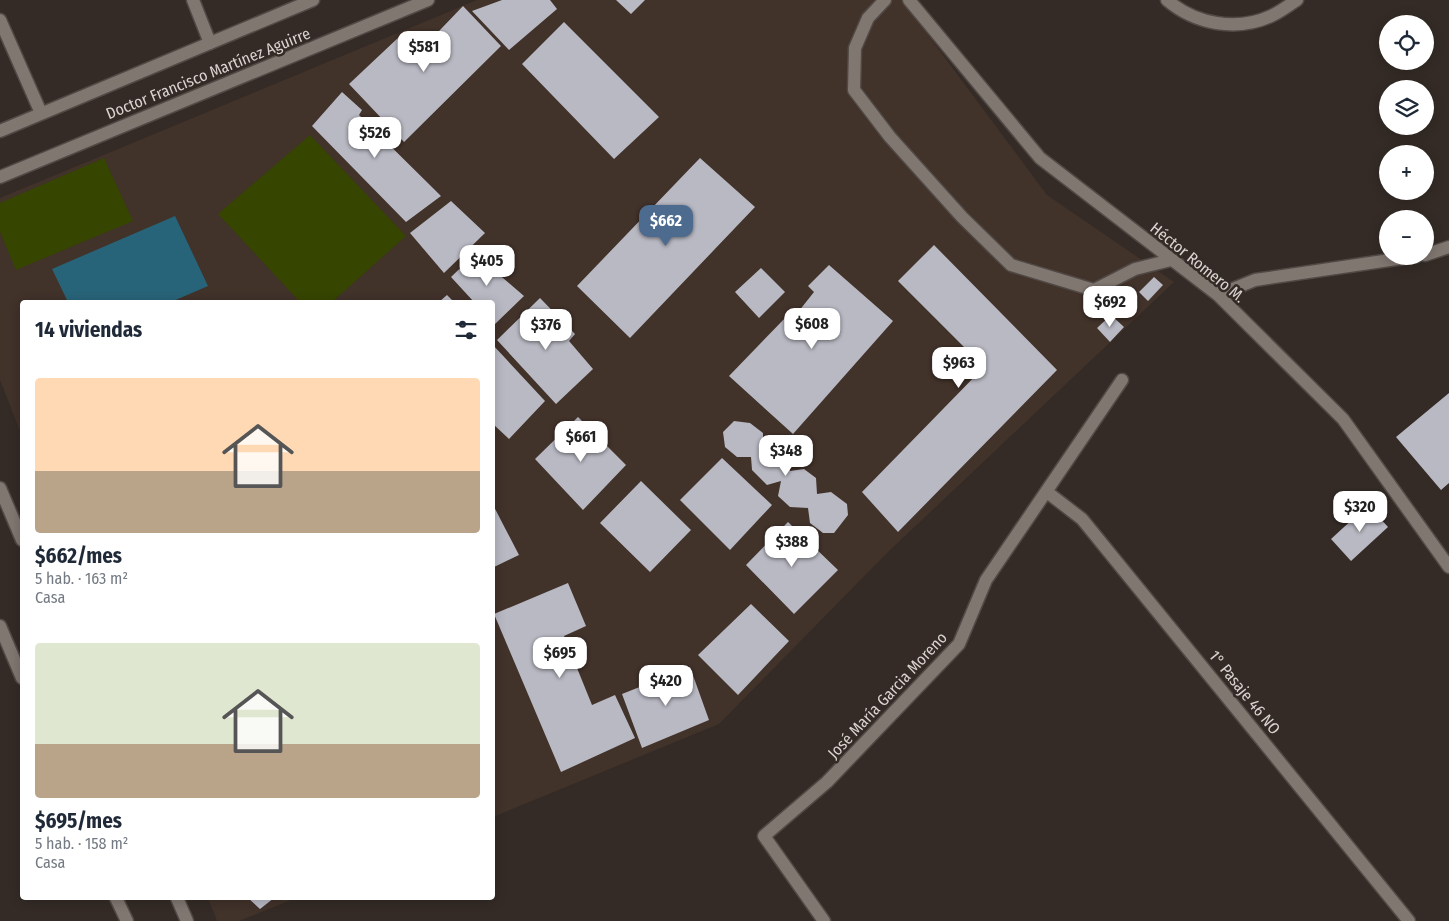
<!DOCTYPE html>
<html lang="es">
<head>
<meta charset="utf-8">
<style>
	:root { --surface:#fff; --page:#f2f2f3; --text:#1f2937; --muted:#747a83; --accent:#4c6b8f }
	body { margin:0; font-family:"Fira Sans Condensed",sans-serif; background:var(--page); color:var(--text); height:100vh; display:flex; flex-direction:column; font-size:19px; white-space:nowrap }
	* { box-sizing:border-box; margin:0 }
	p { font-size:16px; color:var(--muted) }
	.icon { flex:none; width:28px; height:28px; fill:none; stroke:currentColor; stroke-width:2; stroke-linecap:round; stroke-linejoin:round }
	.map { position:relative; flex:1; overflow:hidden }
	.details { position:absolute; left:20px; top:300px; width:475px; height:600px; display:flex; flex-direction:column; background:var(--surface); border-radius:5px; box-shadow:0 2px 12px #0003 }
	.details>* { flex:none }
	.tools { position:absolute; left:1379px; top:15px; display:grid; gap:10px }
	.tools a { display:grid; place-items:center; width:55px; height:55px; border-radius:50%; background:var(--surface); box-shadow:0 2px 12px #0003; font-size:25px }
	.price { position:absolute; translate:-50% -42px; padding:0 11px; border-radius:10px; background:#fff; color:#222; font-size:16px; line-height:32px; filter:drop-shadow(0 1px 2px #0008) }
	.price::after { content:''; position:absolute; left:50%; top:30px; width:15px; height:11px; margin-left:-8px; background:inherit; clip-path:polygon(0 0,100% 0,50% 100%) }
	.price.on { background:var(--accent); color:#fff }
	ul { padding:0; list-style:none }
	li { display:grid; align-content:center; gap:10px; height:265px; padding:0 15px }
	li span { display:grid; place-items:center; height:155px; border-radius:5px; color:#555 }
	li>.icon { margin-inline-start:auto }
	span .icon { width:90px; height:90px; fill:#fffc; stroke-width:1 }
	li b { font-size:21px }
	h2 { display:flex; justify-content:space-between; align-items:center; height:60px; padding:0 15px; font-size:21px }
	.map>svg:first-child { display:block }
</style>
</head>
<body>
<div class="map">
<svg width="1449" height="921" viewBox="0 0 1449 921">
	<rect width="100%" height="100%" fill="#342b26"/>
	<!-- built -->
	<path fill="#41322a" d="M477,0H902L1047,195L1174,282L887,553L719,724L493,817L492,302H22V436L0,380V198Z
		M208,898H296L239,921H217Z"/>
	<!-- green -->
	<path fill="#364500" d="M310,135L406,236L332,302H300L218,214Z
		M104,158L133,221L16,270L0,232V203Z"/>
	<!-- water -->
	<path fill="#286479" d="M175,216L208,286L171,302H68L52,269Z"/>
	<!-- building -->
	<path fill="#b9b9c4" d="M502,0H550L557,9L509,50L472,11Z
		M616,0H645L631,14Z
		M463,6L501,46L404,142L349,84L399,37L417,54Z
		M564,22L659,117L614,159L522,64Z
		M342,92L362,110L359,115L441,196L406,222L312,126Z
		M700,158L755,207L630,338L577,286Z
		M451,201L485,233L444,273L410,233Z
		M934,245L1057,370L898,532L862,492L984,367L898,281Z
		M475,254L524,296L494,325L492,302H474L451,277Z
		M829,265L893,321L793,434L729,376L787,316L791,321L814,292L808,286Z
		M761,268L785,292L759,318L735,292Z
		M1154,277L1163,285L1148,301L1139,292Z
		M447,295L454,302H439Z
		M540,298L575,334L569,341L593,369L556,404L497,340Z
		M1111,315L1124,327L1110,342L1097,328Z
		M492,344L545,401L509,439L492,423Z
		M1449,393V483L1441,490L1396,437Z
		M578,417L626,465L583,510L535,459Z
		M734,421L750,423L763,433V449L777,447L790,457V471L804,469L816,478L817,494L831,492L847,504L848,515L834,533H823L810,523L808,508L790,507L778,496L781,481L767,485L752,470L751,457H737L725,447L723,432Z
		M722,458L772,505L730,550L680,500Z
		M641,481L691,530L650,572L600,523Z
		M492,503L519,555L492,568Z
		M1368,505L1388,527L1351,561L1331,539Z
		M788,522L838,570L794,614L746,565Z
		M568,583L586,626L564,636L592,705L615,695L635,738L561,772L494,614Z
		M751,604L789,641L738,695L698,655Z
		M690,667L709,720L642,748L622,694Z
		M248,898H274L260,909Z"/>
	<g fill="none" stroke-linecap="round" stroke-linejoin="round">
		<!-- lane casing -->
		<g stroke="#514945" stroke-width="15">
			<path id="lane" d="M885,0L868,18L855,48L854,90L890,137L962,217L1011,265L1094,290L1135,269L1171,260"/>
		</g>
		<!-- street casing -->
		<g stroke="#514945" stroke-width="15">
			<path id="street" d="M193,0L210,43
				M909,0L1040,158L1218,295L1343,419L1449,567
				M1167,0C1195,24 1236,32 1271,16C1280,12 1289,5 1297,0
				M0,20L41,113
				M1425,255L1449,247
				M1218,295L1255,280L1417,256
				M1047,492L1082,519L1409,921
				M824,921L764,836L827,782L959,644L986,580L1122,380"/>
		</g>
		<!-- secondary casing -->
		<g stroke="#514945" stroke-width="15">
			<path id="secondary" d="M0,131L313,0
				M0,177L428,0
				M0,488L22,540
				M0,626L22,678
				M116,898L127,921
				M177,898L187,921"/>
		</g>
		<!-- lane -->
		<use href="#lane" stroke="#817771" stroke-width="12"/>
		<!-- street -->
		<use href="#street" stroke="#817771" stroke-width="12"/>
		<!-- secondary -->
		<use href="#secondary" stroke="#817771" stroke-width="12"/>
	</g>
	<g text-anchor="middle" stroke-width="5" stroke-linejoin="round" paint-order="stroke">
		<!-- street labels -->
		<g font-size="16" fill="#dad4d1" stroke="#342b26">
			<text transform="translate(208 73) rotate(-22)" y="6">Doctor Francisco Martínez Aguirre</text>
			<text transform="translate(1198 262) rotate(39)" y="6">Héctor Romero M.</text>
			<text transform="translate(1245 692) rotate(51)" y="6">1° Pasaje 46 NO</text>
			<text transform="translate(887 695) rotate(-47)" y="6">José María Garcia Moreno</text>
		</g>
	</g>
</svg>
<div class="tools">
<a><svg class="icon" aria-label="locate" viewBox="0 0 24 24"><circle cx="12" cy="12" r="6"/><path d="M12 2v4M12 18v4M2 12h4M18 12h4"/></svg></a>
<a><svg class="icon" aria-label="layers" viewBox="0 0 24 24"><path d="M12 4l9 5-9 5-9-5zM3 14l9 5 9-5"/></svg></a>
<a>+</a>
<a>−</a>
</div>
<b class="price" style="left:424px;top:73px">$581</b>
<b class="price" style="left:375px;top:159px">$526</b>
<b class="price on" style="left:666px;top:247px">$662</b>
<b class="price" style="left:487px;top:287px">$405</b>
<b class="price" style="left:1110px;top:328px">$692</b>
<b class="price" style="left:812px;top:350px">$608</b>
<b class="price" style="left:546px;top:351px">$376</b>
<b class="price" style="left:959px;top:389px">$963</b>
<b class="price" style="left:581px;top:463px">$661</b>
<b class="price" style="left:786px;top:477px">$348</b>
<b class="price" style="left:1360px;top:533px">$320</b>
<b class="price" style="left:792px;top:568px">$388</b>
<b class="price" style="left:560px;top:679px">$695</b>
<b class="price" style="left:666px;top:707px">$420</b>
<section class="details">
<h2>14 viviendas<svg class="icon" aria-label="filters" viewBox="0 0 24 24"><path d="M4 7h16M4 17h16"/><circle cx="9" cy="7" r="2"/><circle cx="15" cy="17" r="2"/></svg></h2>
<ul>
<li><span style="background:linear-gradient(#ffd9b3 60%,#b9a48a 0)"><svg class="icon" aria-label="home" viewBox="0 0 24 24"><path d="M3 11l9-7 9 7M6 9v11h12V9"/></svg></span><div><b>$662/mes</b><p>5 hab. · 163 m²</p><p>Casa</p></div></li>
<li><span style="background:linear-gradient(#dfe7d0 65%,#b9a48a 0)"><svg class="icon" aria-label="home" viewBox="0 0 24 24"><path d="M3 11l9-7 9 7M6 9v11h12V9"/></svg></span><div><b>$695/mes</b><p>5 hab. · 158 m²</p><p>Casa</p></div></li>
</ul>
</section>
</div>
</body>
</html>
